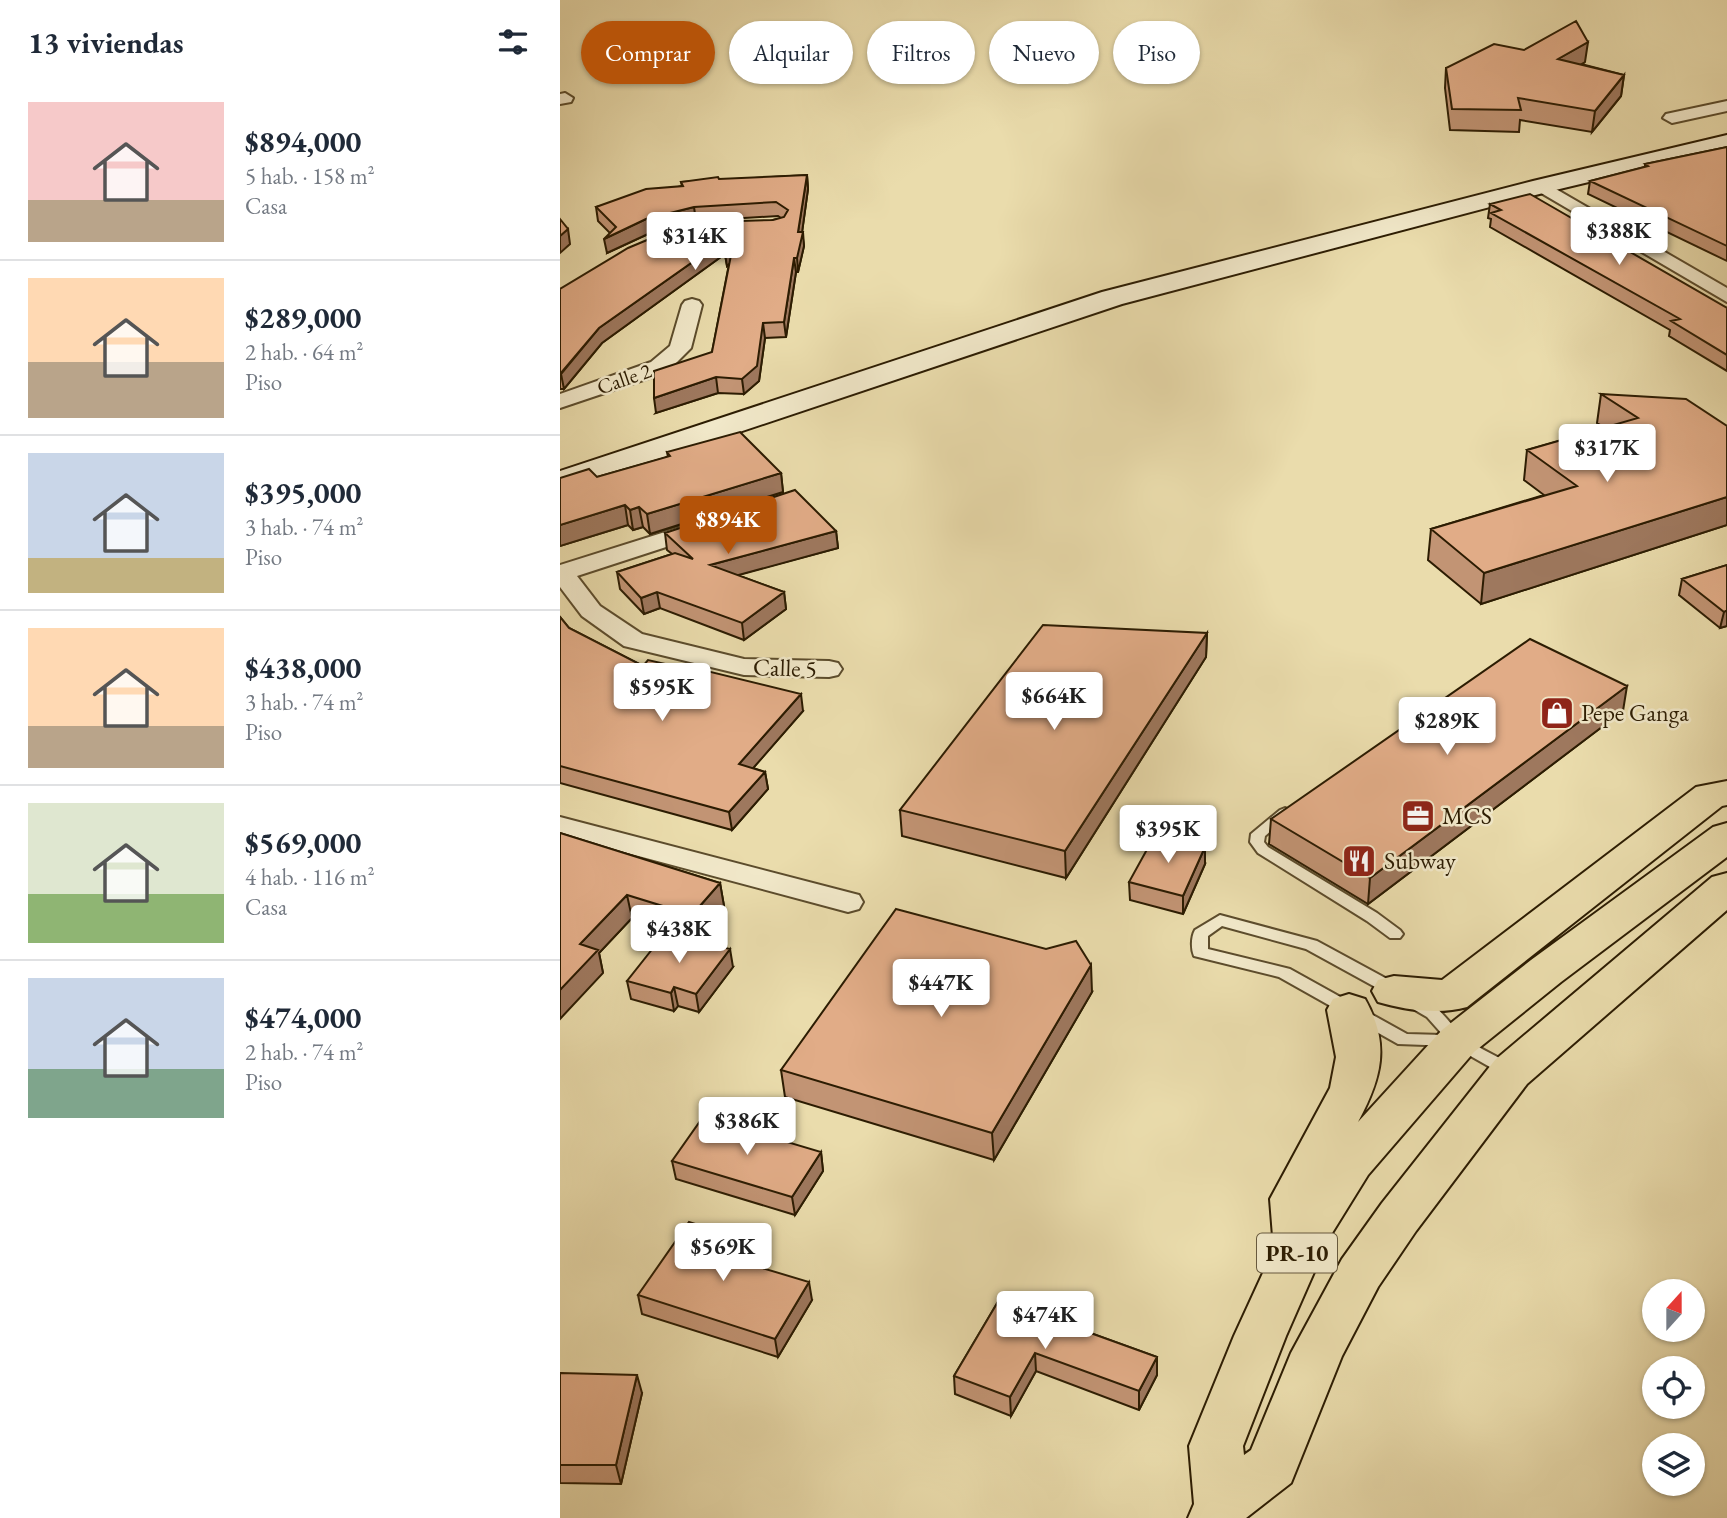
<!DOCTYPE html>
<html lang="es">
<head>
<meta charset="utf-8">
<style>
	:root { --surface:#fff; --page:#f2f2f3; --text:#1f2937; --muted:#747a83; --line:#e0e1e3; --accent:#b45309 }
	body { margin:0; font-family:"EB Garamond",serif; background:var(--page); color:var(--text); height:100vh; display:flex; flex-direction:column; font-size:26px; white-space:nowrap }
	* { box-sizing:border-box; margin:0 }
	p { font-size:23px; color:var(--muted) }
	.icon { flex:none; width:38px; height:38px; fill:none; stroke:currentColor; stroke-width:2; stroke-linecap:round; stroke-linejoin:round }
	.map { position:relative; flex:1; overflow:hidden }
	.drawer { display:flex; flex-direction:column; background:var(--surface); width:560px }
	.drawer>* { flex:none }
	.banner { position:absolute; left:21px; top:21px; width:665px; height:63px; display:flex; gap:14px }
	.needle { width:46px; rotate:21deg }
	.buttons { position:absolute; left:1082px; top:1279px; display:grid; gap:14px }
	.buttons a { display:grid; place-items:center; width:63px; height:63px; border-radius:50%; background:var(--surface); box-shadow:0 2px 5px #0004; font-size:35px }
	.price { position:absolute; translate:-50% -60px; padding:0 16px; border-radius:7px; background:#fff; color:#222; font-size:23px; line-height:46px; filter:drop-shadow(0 2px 4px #0008) }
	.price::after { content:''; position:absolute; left:50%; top:42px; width:21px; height:16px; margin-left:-10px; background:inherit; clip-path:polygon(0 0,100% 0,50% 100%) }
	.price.active { background:var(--accent); color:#fff }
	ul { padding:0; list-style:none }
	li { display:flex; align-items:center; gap:21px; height:175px; padding:0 28px }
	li+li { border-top:2px solid var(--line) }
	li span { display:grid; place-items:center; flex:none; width:196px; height:140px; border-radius:0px; color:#555 }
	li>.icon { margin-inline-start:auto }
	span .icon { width:84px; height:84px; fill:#fffc; stroke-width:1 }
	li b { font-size:30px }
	h2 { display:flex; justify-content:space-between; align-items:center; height:84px; padding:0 28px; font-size:30px }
	.pill { padding:0 24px; border-radius:32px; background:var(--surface); box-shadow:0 2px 5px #0004; font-size:24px; line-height:63px }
	.pill.active { background:var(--accent); color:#fff }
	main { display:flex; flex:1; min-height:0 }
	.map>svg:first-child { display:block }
</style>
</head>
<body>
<main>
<section class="drawer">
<h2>13 viviendas<svg class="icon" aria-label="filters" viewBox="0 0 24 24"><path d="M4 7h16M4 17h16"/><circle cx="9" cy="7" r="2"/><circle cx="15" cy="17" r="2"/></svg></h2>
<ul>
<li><span style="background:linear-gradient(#f6c9c9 70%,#b9a48a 0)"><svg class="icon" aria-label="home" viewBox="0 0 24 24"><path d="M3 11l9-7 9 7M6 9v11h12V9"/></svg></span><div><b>$894,000</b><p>5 hab. · 158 m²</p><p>Casa</p></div></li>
<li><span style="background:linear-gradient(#ffd9b3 60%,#b9a48a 0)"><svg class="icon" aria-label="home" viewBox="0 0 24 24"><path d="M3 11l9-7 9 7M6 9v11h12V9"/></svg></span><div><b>$289,000</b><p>2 hab. · 64 m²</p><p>Piso</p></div></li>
<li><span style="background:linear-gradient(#c9d6e8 75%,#c2b280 0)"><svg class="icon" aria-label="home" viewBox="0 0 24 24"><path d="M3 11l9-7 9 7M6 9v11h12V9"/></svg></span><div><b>$395,000</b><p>3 hab. · 74 m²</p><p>Piso</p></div></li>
<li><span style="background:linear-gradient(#ffd9b3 70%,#b9a48a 0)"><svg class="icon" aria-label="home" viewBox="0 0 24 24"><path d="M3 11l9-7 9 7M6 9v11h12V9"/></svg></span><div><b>$438,000</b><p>3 hab. · 74 m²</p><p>Piso</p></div></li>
<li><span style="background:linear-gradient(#dfe7d0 65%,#8fb573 0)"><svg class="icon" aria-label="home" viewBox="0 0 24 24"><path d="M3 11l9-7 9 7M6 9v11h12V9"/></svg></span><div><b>$569,000</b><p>4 hab. · 116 m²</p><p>Casa</p></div></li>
<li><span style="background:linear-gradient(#c9d6e8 65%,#7fa58c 0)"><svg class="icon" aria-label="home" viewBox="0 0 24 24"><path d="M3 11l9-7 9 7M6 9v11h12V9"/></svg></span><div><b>$474,000</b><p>2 hab. · 74 m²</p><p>Piso</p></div></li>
</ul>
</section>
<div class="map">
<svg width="1167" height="1518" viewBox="0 0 1167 1518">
	<rect width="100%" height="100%" fill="#eadcac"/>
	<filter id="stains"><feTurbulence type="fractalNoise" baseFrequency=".00286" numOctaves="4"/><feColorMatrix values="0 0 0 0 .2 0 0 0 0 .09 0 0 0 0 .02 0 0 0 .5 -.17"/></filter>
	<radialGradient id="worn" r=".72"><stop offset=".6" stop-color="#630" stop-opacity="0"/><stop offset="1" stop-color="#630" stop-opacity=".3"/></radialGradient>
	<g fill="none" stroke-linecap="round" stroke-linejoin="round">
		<!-- lane casing -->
		<g stroke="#5c4c2c" stroke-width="4">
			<path id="lane" d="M725,808L732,813L705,836L704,842L708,847L817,913L840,930L843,934L840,938H830L807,921L698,853L690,842L691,834L720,810Z
				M660,915L757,941L840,986L842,990L840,994H828L746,949L662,926L648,936V949L730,969L847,1034L883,1035L867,1017L848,1006L846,1002L848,998C871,991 889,1025 904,1037C919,1049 939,1057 956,1067L958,1071L956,1075L950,1077L944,1075L893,1046L838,1044L719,977L634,956C631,949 631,937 635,930Z"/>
		</g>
		<!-- street casing -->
		<g stroke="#5c4c2c" stroke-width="4">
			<path id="street" d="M5,93L13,98L11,102L0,104V94Z
				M1167,101V111L1112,123L1103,118L1106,114Z
				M982,181L1167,288V302L976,190L973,186Z
				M132,299L139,301L142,305L131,348L107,372L0,408V394L91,362L110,346L122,305L125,301Z
				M140,521L149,523L152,528L149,533L17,576L40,606L82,634L184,659L269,661L278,663L282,669L278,675L269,677L184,675L64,646L22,616L0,587V565Z
				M0,817L299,895L303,902L299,909L288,912L0,835Z"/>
		</g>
		<!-- secondary casing -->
		<g stroke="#2c1c02" stroke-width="4">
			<path id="secondary" d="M1167,135V149L987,192L562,304L0,492V471L542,292L973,181Z"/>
		</g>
		<!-- primary casing -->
		<g stroke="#2c1c02" stroke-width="4">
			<path id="primary" d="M1167,781V805L1162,806L907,1007C880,1015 845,1010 818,1002L812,991L818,980L834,976L882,980L1136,787Z
				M1167,823V857L1001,982L914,1052L808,1175L769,1238L726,1336L683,1446L684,1455L691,1450L731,1353L782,1259L822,1203L935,1060L1152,877L1167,873V910L967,1084L856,1231L818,1287L782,1356L731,1483L686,1518H628L634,1504L629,1446L674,1336L714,1249L710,1199L770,1088L776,1057L767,1010L773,999L789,994L805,999C831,1045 821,1079 798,1122L882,1030L971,960L1153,827Z"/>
		</g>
		<!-- lane -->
		<use href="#lane" fill="#f1e8c9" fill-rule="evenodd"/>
		<!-- street -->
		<use href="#street" fill="#f1e8c9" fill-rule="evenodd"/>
		<!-- secondary -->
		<use href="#secondary" fill="#f1e8c9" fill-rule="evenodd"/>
		<!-- primary -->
		<use href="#primary" fill="#eadcac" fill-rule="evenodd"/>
	</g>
	<!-- wall -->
	<path fill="#c29474" stroke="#2c1c02" stroke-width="2" d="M1025,62L1021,64L1064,75L1061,96L1032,132L960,120L959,132L890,130L885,88L886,68Z
		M1167,147V261L1028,194L1030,181L1085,167V164Z
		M247,175L248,189L242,232L244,246L238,272H236L226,337L205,338L199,381L184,394L158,393L96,413L152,352L169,264L167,266L165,254L42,343L4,389H0V289L213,220L221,218L218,216L136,221L88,234L47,253L50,233L38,221L36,207L122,186L121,182Z
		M930,204L1167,308V371L1109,336L1110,330L930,227L931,219L928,218Z
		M1041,394L1167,426V525L921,604L868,560L871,529L984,495L964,480L967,450L1045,428L1037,423Z
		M107,452L221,473L223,492L90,534L83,527L73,530L68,525L0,546V478L37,477L108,457Z
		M276,531L278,548L177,575L224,592L226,609L184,640L100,608L84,614L60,589L57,572L112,554L107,550L105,533Z
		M1167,565V626L1160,628L1119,595L1122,579Z
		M0,617L9,628L83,666L243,711L193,768L205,772L208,789L172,830L0,783Z
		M647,633L646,657L506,878L342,836L340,810Z
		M1063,711L808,904L709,844L711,819Z
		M0,833L160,883L164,906L137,938L72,918L39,953L43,973Z
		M645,864L623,914L570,900L569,882Z
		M173,967L139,1012L118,1006L114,1011L71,999L67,981Z
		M532,992L434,1160L225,1097L221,1070Z
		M261,1152L263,1171L235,1215L116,1179L112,1161Z
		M188,1259L185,1263L252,1300L218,1357L82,1314L78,1295Z
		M439,1300L597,1357V1375L579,1410L476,1371L451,1416L395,1394L394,1376Z
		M0,1373L82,1393L61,1484L0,1483Z"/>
	<!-- shaded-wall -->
	<path fill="#9e785e" stroke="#2c1c02" stroke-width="2" d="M1028,42L1025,62L996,79L998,59Z
		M1064,75L1061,96L1032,132L1035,111Z
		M247,175L248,189L241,240L243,232L244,246L238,272L237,258L238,232Z
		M134,207L136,221L88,234L47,253L44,239L86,219Z
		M8,229L10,244L0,253V236Z
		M168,237L173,245L175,259L167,266L165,254L42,343L4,389L1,374L39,328Z
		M234,258L236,272L226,337L224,322Z
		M203,323L205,338L199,381L184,394L182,379Z
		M156,377L158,393L96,413L94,398Z
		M221,473L223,492L90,534L87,514Z
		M1167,497V525L921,604L924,573Z
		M65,505L68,525L0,546V525Z
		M79,507L83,527L73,530L70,510Z
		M276,531L278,548L153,582L150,565Z
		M97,592L100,608L84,614L81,598Z
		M224,592L226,609L184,640L182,623Z
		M1167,610V626L1160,628L1164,612Z
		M647,633L646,657L506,878L505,851Z
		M1067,686L1063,711L808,904L810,878Z
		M241,694L243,711L181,782L179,764Z
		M205,772L208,789L172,830L169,812Z
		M645,847V864L623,914V896Z
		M160,883L164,906L137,938L132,915Z
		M67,895L72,918L39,953L43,973L0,1019V990L20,944Z
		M170,949L173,967L139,1012L136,994Z
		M531,965L532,992L434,1160L432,1133Z
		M114,987L118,1006L114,1011L111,993Z
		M261,1152L263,1171L235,1215L232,1197Z
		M185,1240L188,1259L176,1277L172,1259Z
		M249,1282L252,1300L218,1357L215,1339Z
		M475,1353L476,1371L451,1416L450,1397Z
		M597,1357V1375L579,1410V1391Z
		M77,1375L82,1393L61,1484L56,1465Z"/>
	<!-- building -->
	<path fill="#e1ac87" stroke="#2c1c02" stroke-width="2" d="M1016,21L1028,42L998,59L1064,75L1035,111L958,98L961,110L892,109L886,68L934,44L964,50Z
		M1167,147V246L1030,181L1088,166L1085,164Z
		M247,175L238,232H243L237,258H234L224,322L203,323L197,366L182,379L156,377L94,398V371L152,352L173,245L165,252L168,237L39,328L0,374V289L68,248L118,227L147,222L213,220L224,217L228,210L216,202L134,207L86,219L44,239L56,227L36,207L86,189L123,186L121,182L158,177L159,179Z
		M970,194L1167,308V355L1111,321L1120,319L931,213L941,210L930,204Z
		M0,219L8,229L0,236Z
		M1041,394L1126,399L1167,426V497L924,573L871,529L1017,486L967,450L1078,418Z
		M180,432L221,473L87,514L79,507L70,510L65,505L0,525V478L29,469L37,477L110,456L107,452Z
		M235,490L276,531L150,565L224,592L182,623L97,592L81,598L57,572L115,553L133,559L105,533Z
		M1167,565V610L1164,612L1122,579Z
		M0,617L9,628L83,666L88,660L145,673L147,671L241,694L179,764L205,772L169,812L0,766Z
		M483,625L647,633L505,851L340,810Z
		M970,639L1067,686L810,878L711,819Z
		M0,833L160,883L132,915L67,895L20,944L38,950L0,990Z
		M595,835L645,847L623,896L569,882Z
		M336,909L486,949L516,941L531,965L432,1133L221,1070Z
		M105,933L170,949L136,994L114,987L111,993L67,981Z
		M143,1117L261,1152L232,1197L112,1161Z
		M129,1222L185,1240L172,1259L249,1282L215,1339L78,1295Z
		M439,1300L597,1357L579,1391L475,1353L450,1397L394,1376Z
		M0,1373L77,1375L56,1465H0Z"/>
	<!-- icons -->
	<defs>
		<g id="shop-square" transform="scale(1.75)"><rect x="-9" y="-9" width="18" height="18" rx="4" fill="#8f2418" stroke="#f1e8c9"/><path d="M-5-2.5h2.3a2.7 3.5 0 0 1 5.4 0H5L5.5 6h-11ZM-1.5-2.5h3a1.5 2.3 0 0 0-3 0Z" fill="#fff"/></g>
		<g id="office-square" transform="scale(1.75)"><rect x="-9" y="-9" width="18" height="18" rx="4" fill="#8f2418" stroke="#f1e8c9"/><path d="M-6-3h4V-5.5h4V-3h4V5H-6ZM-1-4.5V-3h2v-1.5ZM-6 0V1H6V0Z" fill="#fff"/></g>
		<g id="restaurant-square" transform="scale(1.75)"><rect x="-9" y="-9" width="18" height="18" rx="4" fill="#8f2418" stroke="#f1e8c9"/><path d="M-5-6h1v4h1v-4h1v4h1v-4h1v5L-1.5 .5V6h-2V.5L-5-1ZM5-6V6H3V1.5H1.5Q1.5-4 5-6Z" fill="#fff"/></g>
	</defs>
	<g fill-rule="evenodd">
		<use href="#shop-square" x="997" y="713"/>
		<use href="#office-square" x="858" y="816"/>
		<use href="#restaurant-square" x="799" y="861"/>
	</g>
	<g text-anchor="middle" stroke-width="5" stroke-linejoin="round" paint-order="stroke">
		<!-- far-street labels -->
		<g font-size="21" fill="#2c1c02" stroke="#f1e8c9">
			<text transform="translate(64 379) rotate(-19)" y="7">Calle 2</text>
		</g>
		<!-- shield labels -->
		<rect fill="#f1e8c9" stroke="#67593e" stroke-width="2" x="697" y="1233.5" width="80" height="39" rx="5"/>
		<g font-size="23" font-weight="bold" fill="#2c1c02">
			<text x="737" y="1261">PR-10</text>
		</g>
		<!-- street labels -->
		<g font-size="24" fill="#2c1c02" stroke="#f1e8c9">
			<text transform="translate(225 668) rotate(2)" y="8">Calle 5</text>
		</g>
		<!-- poi labels -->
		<g font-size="24" fill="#2c1c02" stroke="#f1e8c9" text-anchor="start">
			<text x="1021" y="721">Pepe Ganga</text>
			<text x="882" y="824">MCS</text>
			<text x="824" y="869">Subway</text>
		</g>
	</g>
	<rect width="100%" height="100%" filter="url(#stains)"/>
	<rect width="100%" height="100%" fill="url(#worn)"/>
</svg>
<div class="buttons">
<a><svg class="needle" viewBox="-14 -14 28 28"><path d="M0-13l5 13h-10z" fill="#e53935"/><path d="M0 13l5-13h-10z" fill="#747a83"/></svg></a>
<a><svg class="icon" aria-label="locate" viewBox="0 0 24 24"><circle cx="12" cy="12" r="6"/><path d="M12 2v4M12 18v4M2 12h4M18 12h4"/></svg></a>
<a><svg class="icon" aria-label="layers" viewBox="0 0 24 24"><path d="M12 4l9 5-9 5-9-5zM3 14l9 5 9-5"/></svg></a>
</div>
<b class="price" style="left:1059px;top:267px">$388K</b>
<b class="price" style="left:135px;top:272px">$314K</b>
<b class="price" style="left:1047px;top:484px">$317K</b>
<b class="price active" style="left:168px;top:556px">$894K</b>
<b class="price" style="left:102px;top:723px">$595K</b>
<b class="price" style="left:494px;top:732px">$664K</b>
<b class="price" style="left:887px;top:757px">$289K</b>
<b class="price" style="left:608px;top:865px">$395K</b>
<b class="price" style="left:119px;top:965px">$438K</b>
<b class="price" style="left:381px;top:1019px">$447K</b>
<b class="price" style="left:187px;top:1157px">$386K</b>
<b class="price" style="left:163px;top:1283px">$569K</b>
<b class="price" style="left:485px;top:1351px">$474K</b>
<div class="banner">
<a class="pill active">Comprar</a>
<a class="pill">Alquilar</a>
<a class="pill">Filtros</a>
<a class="pill">Nuevo</a>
<a class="pill">Piso</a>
</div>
</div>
</main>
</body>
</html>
